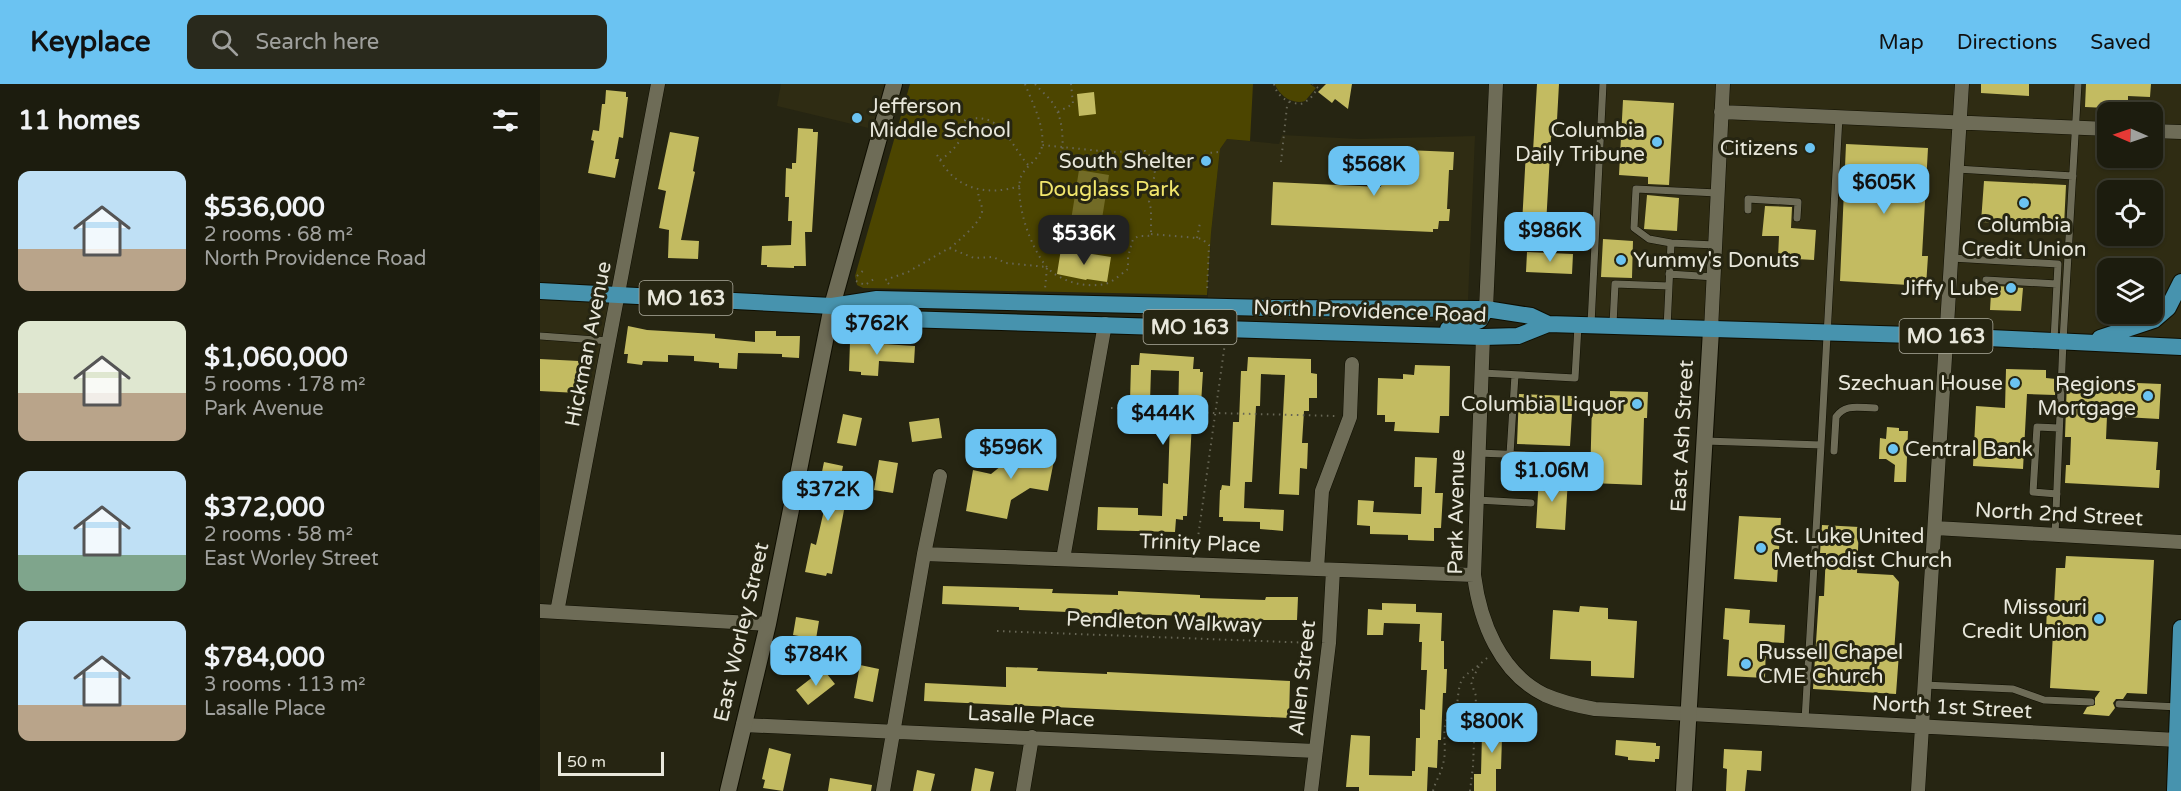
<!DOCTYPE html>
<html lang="en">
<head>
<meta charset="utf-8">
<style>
	:root { --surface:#1c1c0e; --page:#29291c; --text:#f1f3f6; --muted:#a0a19e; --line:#3a3a2e; --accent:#6bc3f2 }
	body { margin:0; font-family:"Varela Round",sans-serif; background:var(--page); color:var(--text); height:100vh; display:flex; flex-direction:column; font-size:22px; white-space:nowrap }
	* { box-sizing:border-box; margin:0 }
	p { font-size:20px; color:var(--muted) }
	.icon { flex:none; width:33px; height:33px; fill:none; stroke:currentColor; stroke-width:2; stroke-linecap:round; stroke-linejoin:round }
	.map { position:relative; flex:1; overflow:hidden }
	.panel { display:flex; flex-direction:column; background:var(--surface); width:540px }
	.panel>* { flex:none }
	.needle { width:39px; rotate:272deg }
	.buttons { position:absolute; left:1557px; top:18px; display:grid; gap:12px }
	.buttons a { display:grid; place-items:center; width:66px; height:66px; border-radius:12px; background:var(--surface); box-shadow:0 2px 4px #0004,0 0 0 2px var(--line); font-size:30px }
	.scale { position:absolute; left:18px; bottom:15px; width:106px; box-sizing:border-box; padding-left:6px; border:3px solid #e8e7db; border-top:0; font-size:16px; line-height:21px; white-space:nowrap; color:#e8e7db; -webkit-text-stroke:4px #262512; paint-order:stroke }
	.price { position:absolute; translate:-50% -51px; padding:0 14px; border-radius:12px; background:var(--accent); color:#111; font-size:20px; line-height:39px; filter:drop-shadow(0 2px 3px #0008) }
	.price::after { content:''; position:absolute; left:50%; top:36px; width:18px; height:14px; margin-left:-9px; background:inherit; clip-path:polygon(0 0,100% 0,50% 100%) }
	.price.active { background:#222; color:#fff }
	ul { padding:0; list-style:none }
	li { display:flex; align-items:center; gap:18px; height:150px; padding:0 18px }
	li span { display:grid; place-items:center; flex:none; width:168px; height:120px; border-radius:12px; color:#555 }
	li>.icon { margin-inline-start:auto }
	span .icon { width:72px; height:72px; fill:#fffc; stroke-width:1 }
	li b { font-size:26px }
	h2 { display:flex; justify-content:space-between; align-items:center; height:72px; padding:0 18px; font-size:26px }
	header { display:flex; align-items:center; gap:36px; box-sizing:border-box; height:84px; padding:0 30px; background:var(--accent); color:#111 }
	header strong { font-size:28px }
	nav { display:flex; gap:33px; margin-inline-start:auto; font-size:21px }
	.search { width:420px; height:54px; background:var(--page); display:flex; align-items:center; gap:15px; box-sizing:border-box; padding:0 21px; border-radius:12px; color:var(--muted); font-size:22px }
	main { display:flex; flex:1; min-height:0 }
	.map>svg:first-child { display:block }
</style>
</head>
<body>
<header>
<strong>Keyplace</strong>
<div class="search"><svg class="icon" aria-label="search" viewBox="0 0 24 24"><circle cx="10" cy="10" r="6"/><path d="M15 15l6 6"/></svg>Search here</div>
<nav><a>Map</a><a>Directions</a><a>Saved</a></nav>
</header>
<main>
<section class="panel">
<h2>11 homes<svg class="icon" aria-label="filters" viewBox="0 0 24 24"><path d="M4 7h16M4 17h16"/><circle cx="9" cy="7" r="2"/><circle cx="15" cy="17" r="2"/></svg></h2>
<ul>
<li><span style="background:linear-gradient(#bfe0f5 65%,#b9a48a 0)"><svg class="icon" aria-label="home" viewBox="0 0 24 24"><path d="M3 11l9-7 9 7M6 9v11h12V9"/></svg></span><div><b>$536,000</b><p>2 rooms · 68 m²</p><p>North Providence Road</p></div></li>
<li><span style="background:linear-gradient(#dfe7d0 60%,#b9a48a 0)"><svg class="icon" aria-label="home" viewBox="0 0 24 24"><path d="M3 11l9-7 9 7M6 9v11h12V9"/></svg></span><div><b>$1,060,000</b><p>5 rooms · 178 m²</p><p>Park Avenue</p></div></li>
<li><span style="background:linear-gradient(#bfe0f5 70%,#7fa58c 0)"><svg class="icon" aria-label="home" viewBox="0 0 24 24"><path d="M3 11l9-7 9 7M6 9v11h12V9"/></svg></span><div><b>$372,000</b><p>2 rooms · 58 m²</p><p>East Worley Street</p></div></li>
<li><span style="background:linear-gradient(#bfe0f5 70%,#b9a48a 0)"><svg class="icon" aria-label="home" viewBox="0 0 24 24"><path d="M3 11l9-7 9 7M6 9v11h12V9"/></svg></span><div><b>$784,000</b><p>3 rooms · 113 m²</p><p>Lasalle Place</p></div></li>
</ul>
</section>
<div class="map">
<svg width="1641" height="707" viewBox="0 0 1641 707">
	<rect width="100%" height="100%" fill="#262512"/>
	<!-- built -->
	<path fill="#2f2c13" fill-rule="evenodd" d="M241,0H354L341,47L237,22Z
		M1063,0H1641V263L1051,242ZM1568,28H1612V74H1568ZM1568,106H1612V152H1568ZM1568,184H1612V230H1568Z
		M742,51L819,55L935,52L927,239L667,232L671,149L680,65L687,55L739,60Z
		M0,205L79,211L57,311L0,308Z"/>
	<!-- green -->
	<path fill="#4c4500" d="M370,0H713L710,57L687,55L680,65L671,149L667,211L323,204L317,201L315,192Z
		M735,0H770L776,4L765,17C753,21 739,12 735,0Z"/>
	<!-- water -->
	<path fill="#726b26" d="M539,86L569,91L558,160L546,158L545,162L540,161V157L528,155Z"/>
	<!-- building -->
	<path fill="#c3bb61" d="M786,0H812L808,25L795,15L792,19L778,8Z
		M997,0H1019L1016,54L1011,53L1006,141L982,140L986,67H993Z
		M1441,0H1489V12L1441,9Z
		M1546,0H1611L1610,13L1588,12V25L1545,23Z
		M66,6L86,8V13H88L83,54L79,53L75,75H79L75,94L48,89L54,57L51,56L53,46L59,47L62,20H65Z
		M554,8L556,30L539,32L537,10Z
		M1083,16L1134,19L1129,101L1108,100V93L1079,91Z
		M258,44L273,45V48H278L272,148H265L266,182H254V184L227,183V181H221L222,162L251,161L252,137H248L249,113H245L246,84L252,85V79H256Z
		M130,48L159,53L153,87L155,88L141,156L159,157L158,175L128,174L129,146L119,144L126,107L118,105Z
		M1306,60L1388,64L1382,172H1388L1386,202L1300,197Z
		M842,65L914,68L913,86H909L907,125H910L909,137H899L898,145H893V148L731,141L733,98L841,103Z
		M1444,97L1526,101L1524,142L1441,138Z
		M1107,111L1139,114L1137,147L1104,145Z
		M1225,122L1252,123L1251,144L1276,146L1274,176L1238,174L1239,152H1222Z
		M506,133L522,135L518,158L502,155Z
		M1063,155L1093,157L1092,194L1061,193Z
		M521,165L571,173L567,198L547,195L546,196L517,190Z
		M987,168L1033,170L1032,190L986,188Z
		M1458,202L1483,204L1481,227L1450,226L1451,209L1458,210Z
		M88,242L107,246L175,250V254L215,258V247H236V252H260L259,274L242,273V270L198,269L197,285L179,284V279L154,277V272L128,271V278L103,277L102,281L87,279L88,270H84Z
		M310,258L375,262L374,279L339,277L338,292L321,291V288L309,287Z
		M600,269L654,273L653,285H660V288H663L661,320L653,319L647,432H643V436L636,435L635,448L557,446L558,423L598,424V431L622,432L623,399L628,400L630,336H638L639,287L611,286L610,318L590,317L591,281H599Z
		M708,273L771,275V289L777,290V314H769V327H764L762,359H768L767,385L760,384L759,411L739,410L745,291L721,290L720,322H716L712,398H705L704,424L744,426L743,447L720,445V438L683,437V433H679L680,406H681L682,401L690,402L693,338H699L701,287H707Z
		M0,275L39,277L38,309L0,307Z
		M875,281L910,282L909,332H900L899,349L854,347L855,338H845V331H837L838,294L863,295V290L874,291Z
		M1466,285L1506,286V294L1516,295L1515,311L1487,310L1483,385L1433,382L1436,322L1465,324Z
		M1527,296L1621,300L1619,335L1567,332L1566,355L1618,358L1616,386H1620L1619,404L1525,399L1526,381H1530L1531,353H1525Z
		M1070,307L1108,308L1107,334H1104L1102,401L1050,399L1052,318L1070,319Z
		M979,310L1033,312L1030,362L977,360Z
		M303,330L322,334L316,362L297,359Z
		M399,334L402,354L372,358L369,338Z
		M1347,343L1359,344V347H1368L1366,398H1354L1355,381L1346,375H1339L1340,354L1346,355Z
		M475,358L516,366L508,407L490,404L471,416L467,435L426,427L433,386L451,390L471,374Z
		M875,373L897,374L895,409H903L901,444H894V457L868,456V451L830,450V442L817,441L818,416L834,417L833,428L881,430L882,403H874Z
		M339,376L358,379L353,409L334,406Z
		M284,378L303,382L300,397L307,398L303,420L305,421L292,490L287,489L286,492L265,488L271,459L276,461L288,409L278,407Z
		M999,392L1028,394L1025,446L996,444Z
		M1199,432L1241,434L1237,498L1194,495Z
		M1282,441L1319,443L1317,489L1353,491L1359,498L1354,569H1359L1356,610L1273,605L1279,512H1284L1286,469H1280Z
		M1526,472L1614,476L1607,610L1587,609L1583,615H1576L1573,619L1575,624L1569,632L1543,630L1547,623L1555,621V614L1560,607L1510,604L1513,549L1506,548L1507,522H1514L1516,484H1525Z
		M403,502L513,505L512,509L578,511V507L660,511V514L725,516L726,513H758L757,536H676V533L561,529V532L528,531V528L479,526V523L402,520Z
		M842,519L876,520V528L902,529L901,557H904V585H907L906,609H903L901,656H898L897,684L888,683L887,707H819V703H806L811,651L830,652L829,691L872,692V687H875L876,654H880V625L885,626L887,586H881L882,558H879L880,540L844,539L843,551H827L828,525L842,526Z
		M1040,522L1068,524V535L1097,537L1094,594L1051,592V577L1010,575L1013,526L1039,528Z
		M1185,524L1210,526L1209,539L1245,541L1244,559L1226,558L1225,594L1187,592L1189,556L1183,555Z
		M256,533L279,537L276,555L253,551Z
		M320,581L339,585L333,618L314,614Z
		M466,583L498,584L497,587L567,590V588L750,597L749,634L384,617L385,599L466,603Z
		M283,585L295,600L268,621L256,606Z
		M949,636L974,637V653H962L961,685H956V707H934V690H941L942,650H949Z
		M1076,656L1116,659V662H1120L1119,675H1115V678L1088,676V673L1075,671Z
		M229,664L251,670L243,707L223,704L225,696L222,695Z
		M1184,665L1222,667L1221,687L1207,686L1205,707H1186L1187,685L1183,684Z
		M435,684L454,688L450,707H431Z
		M377,686L395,690L391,707H373Z
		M290,694L332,701L331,707H288Z"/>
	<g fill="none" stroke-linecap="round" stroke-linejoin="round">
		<!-- service casing -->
		<g stroke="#0f0e01" stroke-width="8">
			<path id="service" d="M1417,85L1533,92
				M1208,126V115L1258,118L1257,134
				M1131,159L1109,155L1094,144L1096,105L1177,109
				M1411,174L1518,180L1514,256
				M1129,190L1174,193
				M1446,196L1517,200
				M1129,202L1131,159L1175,161
				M1051,240L1063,0
				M1073,240L1075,200L1129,202L1127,244
				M0,252L70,257
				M942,289L1035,294L1038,242
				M1165,357L1281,361L1265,636
				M1281,361L1299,33
				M1294,367L1296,333C1305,319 1320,324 1335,324
				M939,369L1032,373
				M970,370L975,291
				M1517,410L1493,408L1497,343L1519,344
				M937,416L991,419
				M1515,452L1523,257L1538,0
				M1384,601L1473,605L1504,616L1551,618
				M1579,620L1638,623"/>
		</g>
		<!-- minor casing -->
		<g stroke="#0f0e01" stroke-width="15">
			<path id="minor" d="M1181,28L1568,45
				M1612,47L1641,48
				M946,225L956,0
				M1171,246L1183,0
				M943,253L934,491C940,538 960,589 1005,611C1021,618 1038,622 1055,625L1637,656
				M1395,444L1641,458
				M384,470L934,491
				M523,475L565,240
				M777,485L782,407L810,333L812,280
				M0,527L228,540
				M17,528L118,0
				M203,641L776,667
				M343,707L384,470L400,392
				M483,707L492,653
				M771,707L789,559L793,486
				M1378,707L1422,0"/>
		</g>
		<!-- tertiary casing -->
		<g stroke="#0f0e01" stroke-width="18">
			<path id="tertiary" d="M188,707L228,540L292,222L354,0
				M1144,707L1171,246"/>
		</g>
		<!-- primary casing -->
		<g stroke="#0f0e01" stroke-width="18">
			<path id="primary" d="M0,207L292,222L337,215L731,224L946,225L991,232L1008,240
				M292,222L330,234L943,253L978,252L1008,240L1406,252L1641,263
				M908,245L922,243L940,236L946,225
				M1560,254L1614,236L1628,224L1641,198
				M1635,707L1641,544"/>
		</g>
		<!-- path -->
		<path stroke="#676655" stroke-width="2" stroke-dasharray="1.5 4.5" stroke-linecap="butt" d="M485,0C492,18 505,42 502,62C500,77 483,82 480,96C476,121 490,162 506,182C519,198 546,204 565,200C573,198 581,190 588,185V173L593,155L599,152H608L611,150V125L609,118L615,89L610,72L605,67L571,68L502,61
			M495,0C501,7 509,13 514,21C524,37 523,59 522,77
			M734,0C737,13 748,19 761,20L770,15L778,4L773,0
			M518,28L533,20L531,0
			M397,71L400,76C415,66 425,54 425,36C462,26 469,60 489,82
			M667,73L669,69L679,68
			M400,76C417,106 448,112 480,102
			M741,78L747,22L749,18
			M611,150L657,154L662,155L669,161L667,208
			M657,154L660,139
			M410,164C418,157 445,136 442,124C441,117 437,115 439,106
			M317,192L324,186
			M316,197L325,201L334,195
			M349,200L345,196L368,188L409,164L434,174L453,173L466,179L507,183L505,205
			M571,324L675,329L796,332
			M656,468L685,259
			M457,547L774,559
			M893,707C895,698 901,690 903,680C909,659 896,638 917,623C920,586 922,597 947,574
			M930,707L933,682L936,612L931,598L939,582"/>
		<!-- service -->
		<use href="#service" stroke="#6e6c57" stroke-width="7"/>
		<!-- minor -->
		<use href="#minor" stroke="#6e6c57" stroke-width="14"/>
		<!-- tertiary -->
		<use href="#tertiary" stroke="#6e6c57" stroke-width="16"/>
		<!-- primary -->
		<use href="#primary" stroke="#4793ae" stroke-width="16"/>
	</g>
	<!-- markers -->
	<g fill="#6bc3f2" stroke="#262512" stroke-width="2">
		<circle cx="317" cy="34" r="6"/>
		<circle cx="1117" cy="58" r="6"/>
		<circle cx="1270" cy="64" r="6"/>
		<circle cx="666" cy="77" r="6"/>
		<circle cx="1484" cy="119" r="6"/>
		<circle cx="1081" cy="176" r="6"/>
		<circle cx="1471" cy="204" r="6"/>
		<circle cx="1475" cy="299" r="6"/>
		<circle cx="1608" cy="312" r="6"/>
		<circle cx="1097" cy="320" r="6"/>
		<circle cx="1353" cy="365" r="6"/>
		<circle cx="1221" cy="464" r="6"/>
		<circle cx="1559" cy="535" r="6"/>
		<circle cx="1206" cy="580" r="6"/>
	</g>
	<g text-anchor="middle" stroke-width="6" stroke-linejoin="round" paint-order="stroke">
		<!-- shield labels -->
		<g fill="#262512" stroke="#aead9f" stroke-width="1.5">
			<rect x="99.5" y="197" width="93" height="34" rx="4.5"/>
			<rect x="603.5" y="226" width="93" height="34" rx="4.5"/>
			<rect x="1359.5" y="235" width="93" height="34" rx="4.5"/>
		</g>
		<g font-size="20" font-weight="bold" fill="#e8e7db">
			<text x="146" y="221">MO 163</text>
			<text x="650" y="250">MO 163</text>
			<text x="1406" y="259">MO 163</text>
		</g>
		<!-- poi labels -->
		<g font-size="21" fill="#e8e7db" stroke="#262512" text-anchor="end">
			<text x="329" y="29" text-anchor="start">Jefferson<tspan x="329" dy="24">Middle School</tspan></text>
			<text x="1105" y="53">Columbia<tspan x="1105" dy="24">Daily Tribune</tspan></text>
			<text x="1258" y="71">Citizens</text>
			<text x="654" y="84">South Shelter</text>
			<text x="1484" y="148" text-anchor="middle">Columbia<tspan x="1484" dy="24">Credit Union</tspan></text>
			<text x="1093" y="183" text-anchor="start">Yummy's Donuts</text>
			<text x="1459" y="211">Jiffy Lube</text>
			<text x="1463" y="306">Szechuan House</text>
			<text x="1596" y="307">Regions<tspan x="1596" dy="24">Mortgage</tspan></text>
			<text x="1085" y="327">Columbia Liquor</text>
			<text x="1365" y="372" text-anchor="start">Central Bank</text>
			<text x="1233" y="459" text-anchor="start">St. Luke United<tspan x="1233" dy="24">Methodist Church</tspan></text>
			<text x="1547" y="530">Missouri<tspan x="1547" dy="24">Credit Union</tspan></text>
			<text x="1218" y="575" text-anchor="start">Russell Chapel<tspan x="1218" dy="24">CME Church</tspan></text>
		</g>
		<!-- park labels -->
		<g font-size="21" fill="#f1e66c" stroke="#262512">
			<text x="569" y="112">Douglass Park</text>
		</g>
		<!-- street labels -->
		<g font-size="21" fill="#e8e7db" stroke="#262512">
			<text transform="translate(830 227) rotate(2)" y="7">North Providence Road</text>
			<text transform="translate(48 260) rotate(-79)" y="7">Hickman Avenue</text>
			<text transform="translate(1142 352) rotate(-87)" y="7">East Ash Street</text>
			<text transform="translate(916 428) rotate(-89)" y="7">Park Avenue</text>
			<text transform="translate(1519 430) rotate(3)" y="7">North 2nd Street</text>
			<text transform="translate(660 459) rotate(2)" y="7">Trinity Place</text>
			<text transform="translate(624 538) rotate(2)" y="7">Pendleton Walkway</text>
			<text transform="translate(201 548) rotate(-77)" y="7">East Worley Street</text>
			<text transform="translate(762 594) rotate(-84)" y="7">Allen Street</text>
			<text transform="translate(1412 623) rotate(3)" y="7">North 1st Street</text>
			<text transform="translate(491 632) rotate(3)" y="7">Lasalle Place</text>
		</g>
	</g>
</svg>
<div class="buttons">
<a><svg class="needle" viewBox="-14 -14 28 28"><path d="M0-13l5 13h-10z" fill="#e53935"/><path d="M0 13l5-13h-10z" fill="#a0a19e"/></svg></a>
<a><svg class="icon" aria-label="locate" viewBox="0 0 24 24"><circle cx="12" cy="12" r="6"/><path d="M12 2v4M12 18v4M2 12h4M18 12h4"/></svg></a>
<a><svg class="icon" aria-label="layers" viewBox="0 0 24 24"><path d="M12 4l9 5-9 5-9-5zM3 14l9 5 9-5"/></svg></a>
</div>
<div class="scale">50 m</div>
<b class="price" style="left:834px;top:113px">$568K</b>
<b class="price" style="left:1344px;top:131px">$605K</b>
<b class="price" style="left:1010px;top:179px">$986K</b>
<b class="price active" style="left:544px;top:182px">$536K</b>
<b class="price" style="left:337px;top:272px">$762K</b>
<b class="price" style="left:623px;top:362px">$444K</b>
<b class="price" style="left:471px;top:396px">$596K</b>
<b class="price" style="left:1012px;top:419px">$1.06M</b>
<b class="price" style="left:288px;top:438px">$372K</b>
<b class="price" style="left:276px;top:603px">$784K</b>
<b class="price" style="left:952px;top:670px">$800K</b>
</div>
</main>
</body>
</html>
